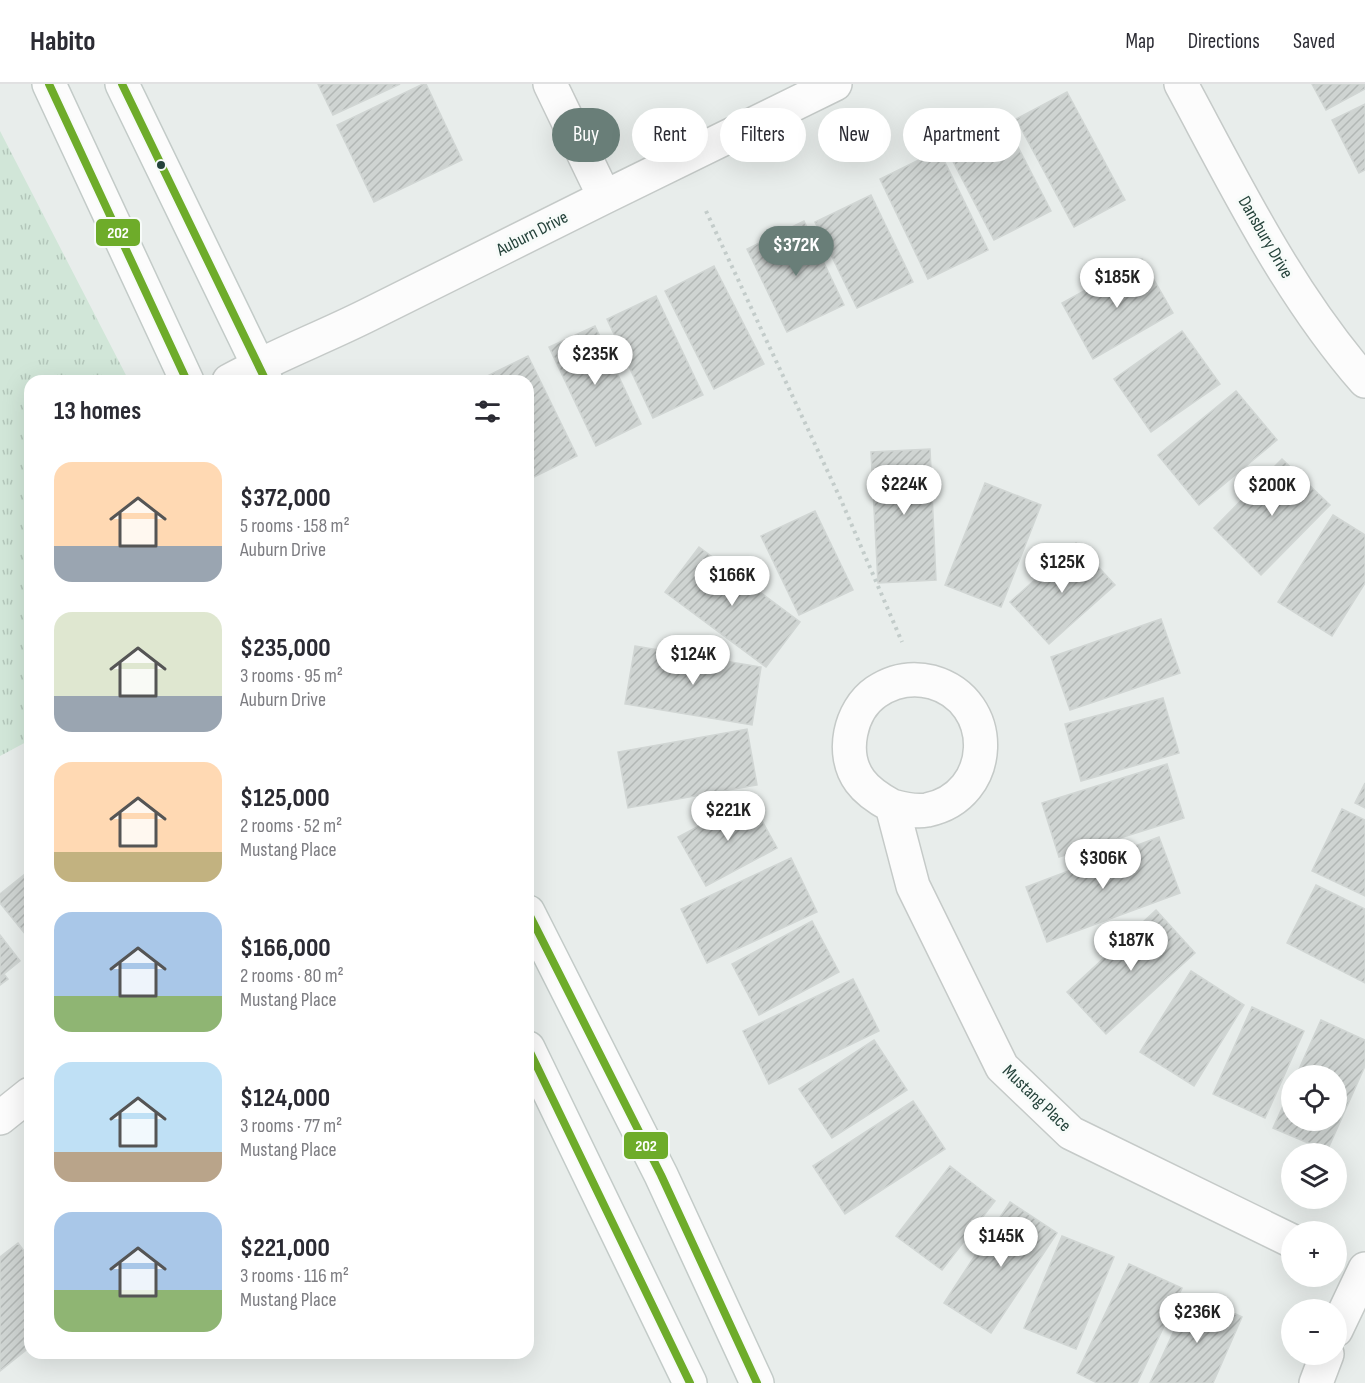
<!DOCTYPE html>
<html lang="en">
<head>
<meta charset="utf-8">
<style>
	:root { --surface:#fff; --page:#f7f7f7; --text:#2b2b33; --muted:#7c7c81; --line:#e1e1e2; --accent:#697e78 }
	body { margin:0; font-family:"Sofia Sans Condensed",sans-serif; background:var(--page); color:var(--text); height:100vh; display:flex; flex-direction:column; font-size:22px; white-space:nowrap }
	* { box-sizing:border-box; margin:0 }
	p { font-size:20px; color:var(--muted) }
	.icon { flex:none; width:33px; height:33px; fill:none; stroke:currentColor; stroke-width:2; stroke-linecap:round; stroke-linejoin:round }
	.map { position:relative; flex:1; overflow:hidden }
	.sheet { position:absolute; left:24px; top:291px; width:510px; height:984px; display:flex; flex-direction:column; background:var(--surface); border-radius:18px; box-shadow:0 6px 24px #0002 }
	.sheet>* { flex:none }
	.banner { position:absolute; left:552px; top:24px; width:570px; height:54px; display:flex; gap:12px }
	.fabs { position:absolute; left:1281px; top:981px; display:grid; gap:12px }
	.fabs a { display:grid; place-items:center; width:66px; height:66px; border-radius:50%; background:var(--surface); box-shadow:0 6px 24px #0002; font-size:30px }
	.price { position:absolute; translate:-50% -51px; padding:0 14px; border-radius:21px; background:#fff; color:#222; font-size:20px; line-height:39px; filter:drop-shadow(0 2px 3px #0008) }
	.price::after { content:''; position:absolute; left:50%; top:36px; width:18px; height:14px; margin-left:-9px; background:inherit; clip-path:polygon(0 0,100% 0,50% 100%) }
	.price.selected { background:var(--accent); color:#fff }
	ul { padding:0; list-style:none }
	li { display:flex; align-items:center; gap:18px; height:150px; padding:0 30px }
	li span { display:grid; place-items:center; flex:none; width:168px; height:120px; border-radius:18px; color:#555 }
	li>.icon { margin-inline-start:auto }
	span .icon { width:72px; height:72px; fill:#fffc; stroke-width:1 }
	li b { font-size:26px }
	h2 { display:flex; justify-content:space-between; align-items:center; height:72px; padding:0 30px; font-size:26px }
	.pill { padding:0 21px; border-radius:27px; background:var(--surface); box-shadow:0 6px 24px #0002; font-size:21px; line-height:54px }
	.pill.selected { background:var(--accent); color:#fff }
	header { display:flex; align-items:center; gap:36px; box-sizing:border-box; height:84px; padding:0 30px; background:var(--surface); border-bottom:2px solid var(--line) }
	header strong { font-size:28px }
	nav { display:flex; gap:33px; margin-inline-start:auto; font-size:21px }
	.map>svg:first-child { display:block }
</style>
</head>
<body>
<header>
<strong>Habito</strong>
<nav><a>Map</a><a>Directions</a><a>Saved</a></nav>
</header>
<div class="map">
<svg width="1365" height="1299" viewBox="0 0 1365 1299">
	<defs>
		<pattern id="grass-tufts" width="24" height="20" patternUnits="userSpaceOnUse" patternTransform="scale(1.5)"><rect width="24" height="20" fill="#d1e6d8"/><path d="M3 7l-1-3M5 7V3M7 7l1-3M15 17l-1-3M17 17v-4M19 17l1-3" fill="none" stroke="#b3c6ba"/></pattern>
		<pattern id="building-hatch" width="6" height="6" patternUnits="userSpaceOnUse" patternTransform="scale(1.5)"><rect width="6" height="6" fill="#cfd4d2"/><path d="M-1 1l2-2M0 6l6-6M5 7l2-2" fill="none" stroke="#b2b7b5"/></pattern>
	</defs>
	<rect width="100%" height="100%" fill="#e8edeb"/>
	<!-- grass -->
	<path fill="url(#grass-tufts)" d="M0,47L129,297H30V656L0,672Z"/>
	<!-- building -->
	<path fill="url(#building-hatch)" stroke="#d1d6d4" stroke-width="1.5" d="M318,0H400L333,31Z
		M423,0H426L462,76L374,118L337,41Z
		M1312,0H1365V5L1326,26Z
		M1067,8L1125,116L1074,143L1016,35Z
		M1365,20V86L1359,89L1332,36Z
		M1003,34L1051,127L994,156L946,64Z
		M939,66L988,166L928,195L880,95Z
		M871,111L913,198L857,224L815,138Z
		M804,137L844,221L787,248L747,165Z
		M1142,175L1173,229L1093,275L1062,219Z
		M714,182L764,280L714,305L665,207Z
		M656,212L703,311L653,334L607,235Z
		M595,242L641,340L596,362L549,263Z
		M1182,247L1220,300L1151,348L1114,295Z
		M528,272L577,372L530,395L528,390V297H482L481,295Z
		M1236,307L1277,356L1199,421L1158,371Z
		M930,365L936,496L878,499L871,368Z
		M1282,375L1330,421L1261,491L1214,444Z
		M985,399L1041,421L1001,523L945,501Z
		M815,427L853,506L799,531L761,452Z
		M1333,431L1365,451V499L1332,552L1278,518Z
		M1076,459L1115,501L1049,560L1010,518Z
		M699,463L800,538L766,583L665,508Z
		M1161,535L1180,589L1070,626L1051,573Z
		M635,562L761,583L752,641L625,620Z
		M1163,614L1179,669L1081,697L1065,640Z
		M747,645L757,701L628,724L618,668Z
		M1167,680L1184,734L1059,773L1042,719Z
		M1365,699V724L1355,719Z
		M750,715L777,764L706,802L678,753Z
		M1342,725L1365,736V812L1312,787Z
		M1159,753L1180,809L1047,858L1026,803Z
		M791,774L817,828L707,879L681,825Z
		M30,786V856L0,819V810Z
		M1316,801L1365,825V899L1287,859Z
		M1156,826L1195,869L1106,950L1067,908Z
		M812,837L839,888L759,931L732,880Z
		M0,851L20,877L4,890L8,895L0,901Z
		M1191,887L1244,921L1194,1002L1140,968Z
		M853,895L879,947L769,1000L743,947Z
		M1252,923L1304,947L1265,1034L1213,1010Z
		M1321,936L1365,956V982L1327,1067L1273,1044L1292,1002V1036H1336V992H1296Z
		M874,956L907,1006L832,1054L799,1005Z
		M913,1017L945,1065L845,1130L813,1082Z
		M950,1082L995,1117L942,1186L896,1152Z
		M1010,1118L1057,1149L991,1249L944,1219Z
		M1062,1152L1114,1173L1076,1265L1024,1244Z
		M18,1159L30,1175V1263L0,1287V1173Z
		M1129,1180L1182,1204L1137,1299H1097L1077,1289Z
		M1191,1210L1242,1233L1213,1299H1150Z"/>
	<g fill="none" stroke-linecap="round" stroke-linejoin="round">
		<!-- minor casing -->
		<g stroke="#c5cac8" stroke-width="36">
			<path id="minor" d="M550,0L604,112
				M1181,0C1236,102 1288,209 1365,297
				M229,297C274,272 322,254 368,231C523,153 679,76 835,0
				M892,722C903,725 915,728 927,726C996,712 999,617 932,598C912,593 894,596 876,608C850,626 840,670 860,697C868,708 879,715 892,722L913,802L1002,983L1071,1049L1292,1157
				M0,1034L30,1010
				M1336,1246L1365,1185
				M1316,1299L1327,1270"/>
		</g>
		<!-- secondary casing -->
		<g stroke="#c3cbc8" stroke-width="36">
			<path id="secondary" d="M49,0L187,297
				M122,0L266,297
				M528,828L661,1091L757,1299
				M528,964L690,1299"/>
		</g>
		<!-- path -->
		<path stroke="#c3ccca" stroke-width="4" stroke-dasharray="3 4.5" stroke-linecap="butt" d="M706,127L841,416L902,558"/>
		<!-- minor -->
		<use href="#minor" stroke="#fcfcfc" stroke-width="33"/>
		<!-- secondary -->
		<use href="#secondary" stroke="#fcfcfc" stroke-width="33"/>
		<!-- bus-1 casing -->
		<g stroke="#f7fbf9" stroke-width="12">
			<path id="bus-1" d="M49,0L187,297
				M122,0L266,297
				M528,828L661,1091L757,1299
				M528,964L690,1299"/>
		</g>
		<!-- bus-1 -->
		<use href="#bus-1" stroke="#6eac2a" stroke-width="8"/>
	</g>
	<!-- markers -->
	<circle fill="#24423a" stroke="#f7fbf9" stroke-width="2" cx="161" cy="81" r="5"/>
	<g text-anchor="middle" stroke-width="6" stroke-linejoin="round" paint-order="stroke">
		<!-- street labels -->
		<g font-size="18" fill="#24423a" stroke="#f7fbf9">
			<text transform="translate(532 149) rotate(-27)" y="6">Auburn Drive</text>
			<text transform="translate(1266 153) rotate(60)" y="6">Dansbury Drive</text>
			<text transform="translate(1037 1014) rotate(44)" y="6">Mustang Place</text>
		</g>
	</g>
	<g stroke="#f7fbf9" stroke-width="2">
		<rect x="95" y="134" width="46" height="29" rx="6" fill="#6eac2a"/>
		<rect x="623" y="1047" width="46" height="29" rx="6" fill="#6eac2a"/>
	</g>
	<g font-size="16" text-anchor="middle" font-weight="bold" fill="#fff">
		<text x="118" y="154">202</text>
		<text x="646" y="1067">202</text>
	</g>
</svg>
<div class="fabs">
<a><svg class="icon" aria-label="locate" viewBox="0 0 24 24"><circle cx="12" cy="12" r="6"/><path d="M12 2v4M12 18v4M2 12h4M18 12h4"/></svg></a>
<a><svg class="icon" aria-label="layers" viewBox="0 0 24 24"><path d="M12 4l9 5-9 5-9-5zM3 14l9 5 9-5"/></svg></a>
<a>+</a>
<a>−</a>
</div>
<b class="price selected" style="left:796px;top:193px">$372K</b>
<b class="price" style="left:1117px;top:225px">$185K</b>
<b class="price" style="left:595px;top:302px">$235K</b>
<b class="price" style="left:904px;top:432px">$224K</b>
<b class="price" style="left:1272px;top:433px">$200K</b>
<b class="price" style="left:1062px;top:510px">$125K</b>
<b class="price" style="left:732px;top:523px">$166K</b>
<b class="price" style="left:693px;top:602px">$124K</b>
<b class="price" style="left:728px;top:758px">$221K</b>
<b class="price" style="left:1103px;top:806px">$306K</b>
<b class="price" style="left:1131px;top:888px">$187K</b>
<b class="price" style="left:1001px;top:1184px">$145K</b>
<b class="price" style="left:1197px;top:1260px">$236K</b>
<div class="banner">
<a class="pill selected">Buy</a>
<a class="pill">Rent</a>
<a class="pill">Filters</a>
<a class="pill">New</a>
<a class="pill">Apartment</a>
</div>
<section class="sheet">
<h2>13 homes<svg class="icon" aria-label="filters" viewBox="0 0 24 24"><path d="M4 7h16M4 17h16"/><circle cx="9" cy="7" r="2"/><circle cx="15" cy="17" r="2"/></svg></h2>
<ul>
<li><span style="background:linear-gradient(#ffd9b3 70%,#9aa5b1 0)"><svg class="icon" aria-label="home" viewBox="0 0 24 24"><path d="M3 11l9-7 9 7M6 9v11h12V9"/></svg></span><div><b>$372,000</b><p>5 rooms · 158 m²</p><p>Auburn Drive</p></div></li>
<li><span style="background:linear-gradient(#dfe7d0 70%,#9aa5b1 0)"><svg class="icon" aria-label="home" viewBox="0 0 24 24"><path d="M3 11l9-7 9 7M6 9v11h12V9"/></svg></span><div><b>$235,000</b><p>3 rooms · 95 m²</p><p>Auburn Drive</p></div></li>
<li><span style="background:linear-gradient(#ffd9b3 75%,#c2b280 0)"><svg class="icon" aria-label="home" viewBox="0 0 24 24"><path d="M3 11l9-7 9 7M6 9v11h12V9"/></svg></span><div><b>$125,000</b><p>2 rooms · 52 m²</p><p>Mustang Place</p></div></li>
<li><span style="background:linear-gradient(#a9c7e8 70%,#8fb573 0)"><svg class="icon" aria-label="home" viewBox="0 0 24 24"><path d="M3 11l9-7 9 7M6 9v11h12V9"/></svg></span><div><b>$166,000</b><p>2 rooms · 80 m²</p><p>Mustang Place</p></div></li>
<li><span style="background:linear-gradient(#bfe0f5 75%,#b9a48a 0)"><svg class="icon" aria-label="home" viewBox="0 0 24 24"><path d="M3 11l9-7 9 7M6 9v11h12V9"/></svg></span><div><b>$124,000</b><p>3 rooms · 77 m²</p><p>Mustang Place</p></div></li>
<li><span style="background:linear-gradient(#a9c7e8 65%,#8fb573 0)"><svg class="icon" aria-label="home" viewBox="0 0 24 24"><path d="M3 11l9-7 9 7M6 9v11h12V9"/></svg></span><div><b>$221,000</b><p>3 rooms · 116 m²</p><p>Mustang Place</p></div></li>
</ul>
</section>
</div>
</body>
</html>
